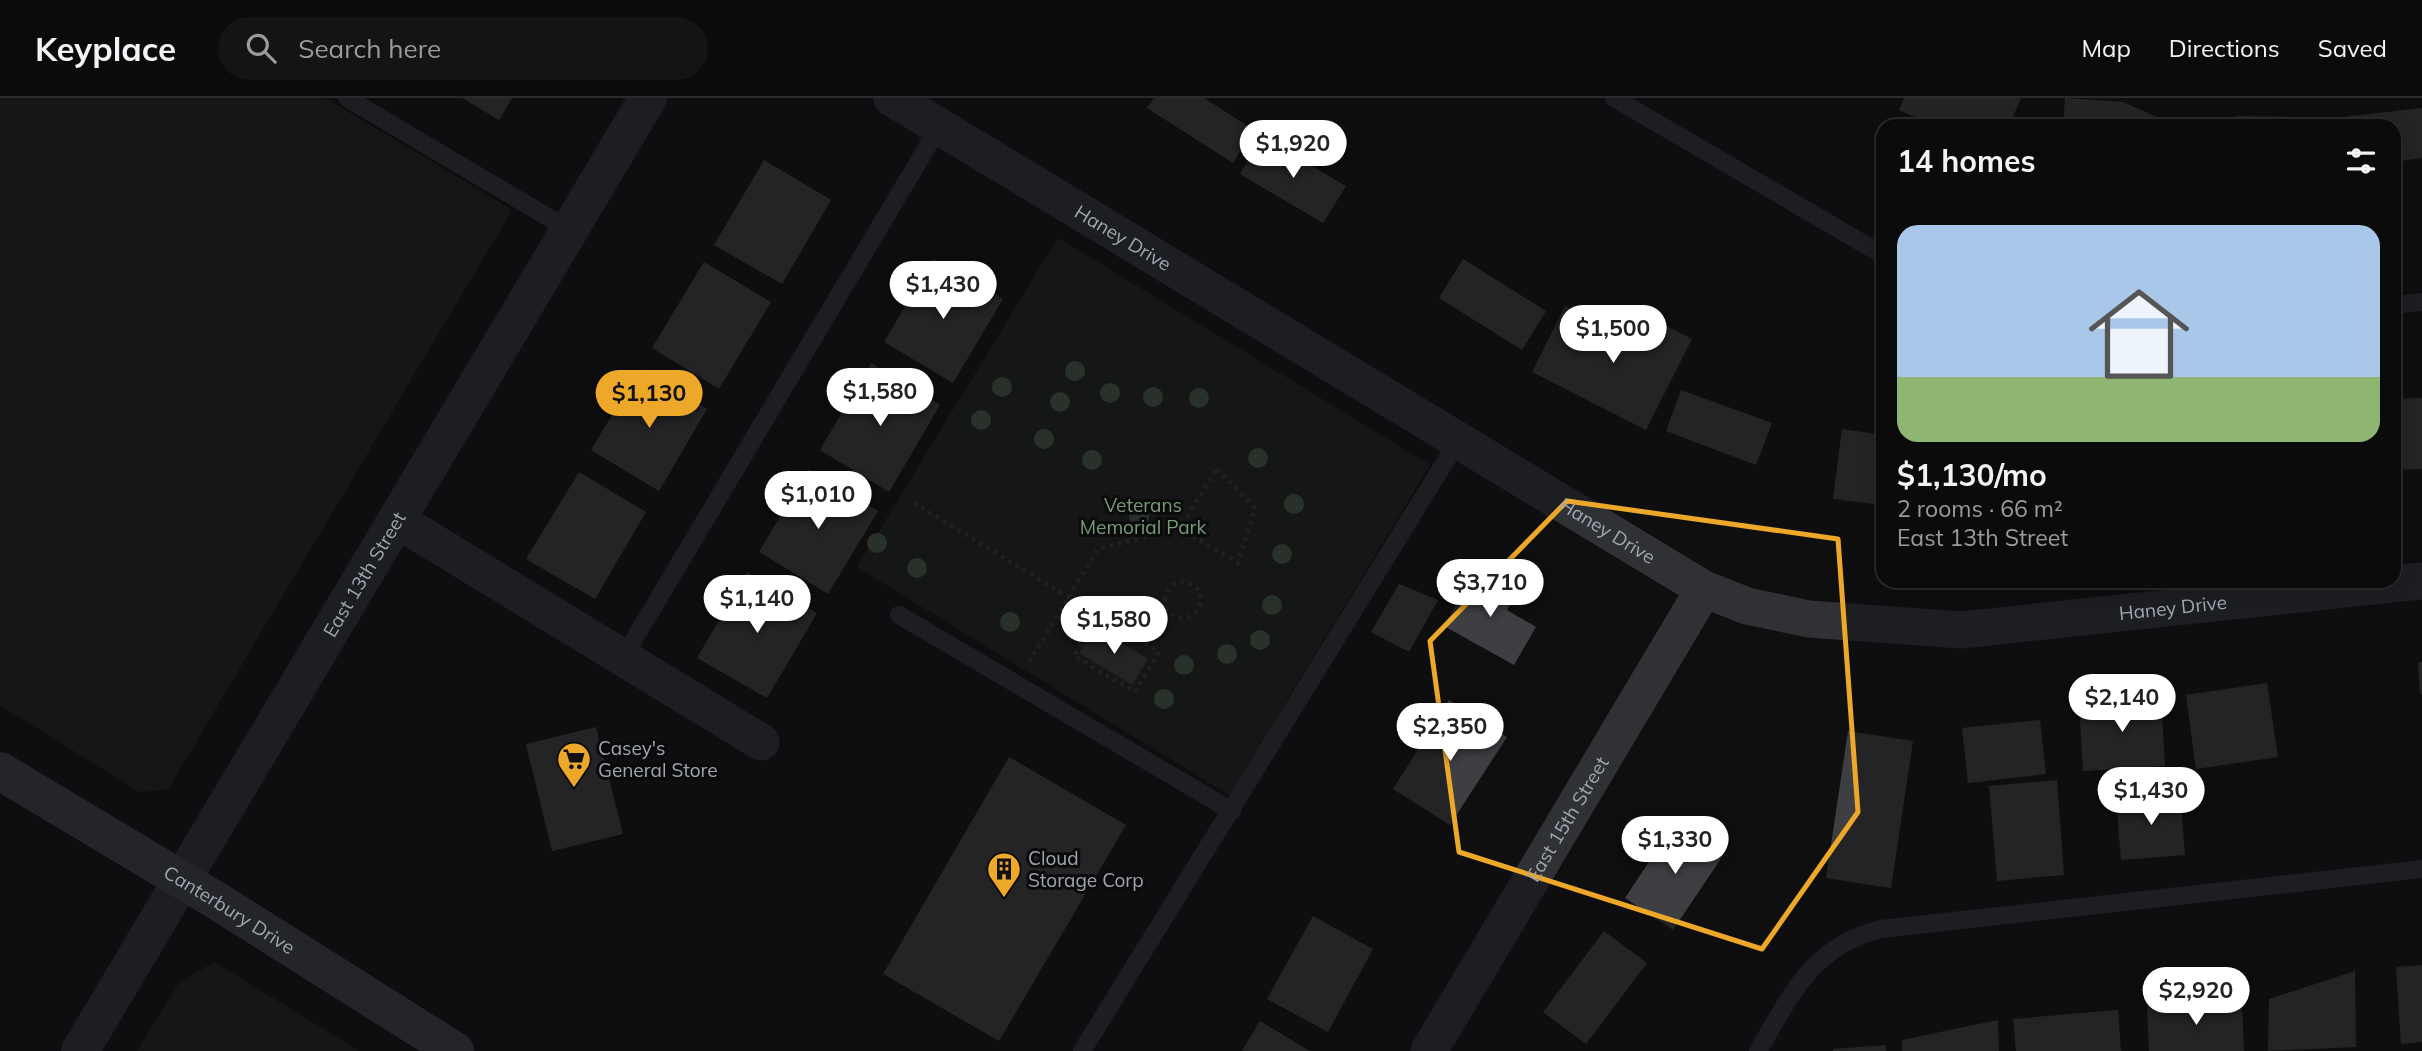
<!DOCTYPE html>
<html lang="en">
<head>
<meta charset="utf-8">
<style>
	:root { --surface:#0b0b0c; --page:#141415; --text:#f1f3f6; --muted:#9a9b9d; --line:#2b2b2d; --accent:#eda82a }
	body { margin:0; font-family:Mulish,sans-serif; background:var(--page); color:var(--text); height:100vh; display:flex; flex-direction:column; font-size:26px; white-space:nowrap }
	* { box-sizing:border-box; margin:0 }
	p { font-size:23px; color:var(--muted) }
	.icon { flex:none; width:38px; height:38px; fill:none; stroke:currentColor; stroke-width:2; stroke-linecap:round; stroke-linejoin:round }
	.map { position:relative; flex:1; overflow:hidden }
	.drawer { position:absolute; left:1876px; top:21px; width:525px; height:469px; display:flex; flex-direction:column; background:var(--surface); border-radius:21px; box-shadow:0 4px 18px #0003,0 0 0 2px var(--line) }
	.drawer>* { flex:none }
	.price { position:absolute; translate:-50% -60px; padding:0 16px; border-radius:24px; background:#fff; color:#222; font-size:23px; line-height:46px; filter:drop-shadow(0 2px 4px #0008) }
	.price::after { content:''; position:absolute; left:50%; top:42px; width:21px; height:16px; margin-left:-10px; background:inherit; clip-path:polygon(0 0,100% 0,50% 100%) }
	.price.selected { background:var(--accent); color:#111 }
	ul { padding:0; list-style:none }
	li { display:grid; align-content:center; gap:14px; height:371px; padding:0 21px }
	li+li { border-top:2px solid var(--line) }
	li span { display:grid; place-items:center; height:217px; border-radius:21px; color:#555 }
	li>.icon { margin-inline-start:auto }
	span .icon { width:126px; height:126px; fill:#fffc; stroke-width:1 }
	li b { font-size:30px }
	h2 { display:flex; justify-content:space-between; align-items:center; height:84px; padding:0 21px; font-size:30px }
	header { display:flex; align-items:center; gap:42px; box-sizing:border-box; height:98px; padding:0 35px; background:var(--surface); border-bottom:2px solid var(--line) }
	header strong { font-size:33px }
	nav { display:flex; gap:38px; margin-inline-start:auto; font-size:24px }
	.search { width:490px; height:63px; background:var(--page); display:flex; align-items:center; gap:18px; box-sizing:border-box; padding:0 24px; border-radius:38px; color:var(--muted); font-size:26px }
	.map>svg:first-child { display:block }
</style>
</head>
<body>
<header>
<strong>Keyplace</strong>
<div class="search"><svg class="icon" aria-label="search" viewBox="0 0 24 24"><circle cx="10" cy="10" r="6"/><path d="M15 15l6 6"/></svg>Search here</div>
<nav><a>Map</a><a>Directions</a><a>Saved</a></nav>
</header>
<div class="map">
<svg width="2422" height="953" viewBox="0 0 2422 953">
	<rect width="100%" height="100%" fill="#0f0f10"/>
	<!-- green -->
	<path fill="#1c231c" d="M0,0H325L512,112L168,691L140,694L0,607Z
		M1058,140L1430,367L1229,697L857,469Z
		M214,864L359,953H137L179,885Z"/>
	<!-- building -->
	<path fill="#3e3f43" d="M462,0H512L499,22Z
		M1154,0H1204L1254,32L1233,65L1147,10Z
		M1904,0H2021L2009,28H1935L1899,12Z
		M2065,0L2123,4L2177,28H2063Z
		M2422,10V60L2394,64V28H2344L2343,19Z
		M2236,18L2303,19L2306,28H2236Z
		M1262,39L1346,88L1323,125L1240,76Z
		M764,62L831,102L782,186L714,147Z
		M933,161L1003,201L953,285L884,244Z
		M1463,161L1546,213L1522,252L1439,200Z
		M704,164L771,204L719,291L652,250Z
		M1565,208L1641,246L1653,221L1692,241L1646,332L1532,274Z
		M1881,257H1883V288L1878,287Z
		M871,265L940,307L889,394L820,352Z
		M640,271L707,311L659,393L591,352Z
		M1681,292L1772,325L1756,367L1666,333Z
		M2422,300V371L2394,372V301Z
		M1842,331L1883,337V407L1833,401Z
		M808,371L878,413L828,496L759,454Z
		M579,374L646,414L595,501L526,461Z
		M1474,473L1516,496L1507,512L1536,529L1514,567L1444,528Z
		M747,474L817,515L767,600L697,560Z
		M1399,486L1438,502L1409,554L1371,534Z
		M1095,529L1148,561L1132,587L1079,555Z
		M2418,564H2422V596H2420Z
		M2267,585L2278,659L2196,671L2186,597Z
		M2161,599L2165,668L2083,673L2079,604Z
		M1449,602L1507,639L1450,727L1393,691Z
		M2040,622L2046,676L1968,685L1962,630Z
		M596,629L623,736L552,753L526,646Z
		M1848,633L1913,643L1891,790L1826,780Z
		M1009,659L1126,727L999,943L883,876Z
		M2057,682L2064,777L1997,783L1989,688Z
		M2180,695L2185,757L2121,762L2116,701Z
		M1676,723L1724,756L1673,832L1625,800Z
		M1313,818L1373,851L1328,934L1267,901Z
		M1604,833L1647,865L1586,946L1543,914Z
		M2422,867V944L2401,946L2396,869Z
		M2355,873L2356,949L2268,953L2269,901Z
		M2242,902L2244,953H2149L2147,907Z
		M2118,912L2121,953H2016L2013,921Z
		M1998,922L1999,953H1902V942Z
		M1260,923L1310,953H1242Z
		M1886,947V953H1833V951Z"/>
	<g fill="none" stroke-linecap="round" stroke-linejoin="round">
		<!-- path -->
		<path stroke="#36383c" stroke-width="4.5" stroke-dasharray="3.5 5" stroke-linecap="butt" d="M1217,371L1255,410L1238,465L1191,437L1185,429L1186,420Z
			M914,405L1119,530L1166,508
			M1165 502a18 18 0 1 1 36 0a18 18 0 1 1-36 0Z
			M1099,517L1074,558L1135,594L1159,554L1120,530
			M1029,564L1098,451L1185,429"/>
		<!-- service -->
		<path stroke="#303135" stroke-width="18" d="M347,0L568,131
			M1614,0L1883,157
			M2394,207L2422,204
			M899,517L1232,713
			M623,560L939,29
			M1082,953L1458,343
			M1758,953C1791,897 1812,848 1881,831L2422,771"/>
		<!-- minor -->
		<g stroke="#303135" stroke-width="37">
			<path id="s1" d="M892,0L1704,491L1747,508L1809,521L1961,532L2422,483"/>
			<path d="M397,422L761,644"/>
			<path id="s2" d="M1429,953L1704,491"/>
		</g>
		<!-- tertiary -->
		<path stroke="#303135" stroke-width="38" id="s3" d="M80,953L648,0"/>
		<!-- secondary -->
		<path stroke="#3e4045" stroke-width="38" id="s4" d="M0,673L217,803L455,953"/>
	</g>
	<!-- trees -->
	<g fill="#485d4a">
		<circle cx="1075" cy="273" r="10"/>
		<circle cx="1002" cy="289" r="10"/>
		<circle cx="1110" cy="295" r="10"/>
		<circle cx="1153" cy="299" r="10"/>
		<circle cx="1199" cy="300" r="10"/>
		<circle cx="1060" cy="304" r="10"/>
		<circle cx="981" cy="322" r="10"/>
		<circle cx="1044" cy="341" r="10"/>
		<circle cx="1258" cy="360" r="10"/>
		<circle cx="1092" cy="362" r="10"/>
		<circle cx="1294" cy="406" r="10"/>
		<circle cx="1139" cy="418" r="10"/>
		<circle cx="877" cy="445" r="10"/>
		<circle cx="1282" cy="456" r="10"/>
		<circle cx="917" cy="470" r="10"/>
		<circle cx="1272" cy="507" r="10"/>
		<circle cx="1010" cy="524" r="10"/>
		<circle cx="1260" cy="542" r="10"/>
		<circle cx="1227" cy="556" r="10"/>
		<circle cx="1184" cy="567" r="10"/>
		<circle cx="1164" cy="601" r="10"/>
	</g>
	<!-- marked area -->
	<path d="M0 0H2422V953H0ZM1567,403L1838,441L1858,714L1762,851L1459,754L1430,543Z" fill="#0f0f10" fill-opacity=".55" fill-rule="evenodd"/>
	<path fill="none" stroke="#eda82a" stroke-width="5" stroke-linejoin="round" d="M1567,403L1838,441L1858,714L1762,851L1459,754L1430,543Z"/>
	<!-- icons -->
	<defs>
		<g id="supermarket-pin" transform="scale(1.75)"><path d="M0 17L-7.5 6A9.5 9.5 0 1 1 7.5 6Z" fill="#eda82a" stroke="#0a0a0b"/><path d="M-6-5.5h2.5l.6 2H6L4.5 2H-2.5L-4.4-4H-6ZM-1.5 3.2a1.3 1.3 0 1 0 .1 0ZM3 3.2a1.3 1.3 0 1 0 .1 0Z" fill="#111"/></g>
		<g id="building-pin" transform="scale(1.75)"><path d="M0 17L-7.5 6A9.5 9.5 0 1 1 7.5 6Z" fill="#eda82a" stroke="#0a0a0b"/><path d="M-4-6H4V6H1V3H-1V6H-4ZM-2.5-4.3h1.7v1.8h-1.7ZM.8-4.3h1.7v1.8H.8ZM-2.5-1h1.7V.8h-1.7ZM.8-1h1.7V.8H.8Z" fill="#111"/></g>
	</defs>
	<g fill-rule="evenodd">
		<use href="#supermarket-pin" x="574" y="661"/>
		<use href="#building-pin" x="1004" y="771"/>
	</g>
	<g text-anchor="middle" stroke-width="6" stroke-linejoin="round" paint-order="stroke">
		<!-- street labels -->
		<g font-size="19" fill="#a0a6b1" stroke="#0a0a0b">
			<text dy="7" stroke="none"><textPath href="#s1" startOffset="270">Haney Drive</textPath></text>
			<text dy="7" stroke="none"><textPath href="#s1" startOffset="836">Haney Drive</textPath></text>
			<text dy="7" stroke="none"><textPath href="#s3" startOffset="555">East 13th Street</textPath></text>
			<text dy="7" stroke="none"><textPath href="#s1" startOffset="1424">Haney Drive</textPath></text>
			<text dy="7" stroke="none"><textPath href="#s2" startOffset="270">East 15th Street</textPath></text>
			<text dy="7" stroke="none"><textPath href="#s4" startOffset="268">Canterbury Drive</textPath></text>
		</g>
		<!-- park labels -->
		<g font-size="19" fill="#779c79" stroke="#0a0a0b">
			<text x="1143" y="414">Veterans<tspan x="1143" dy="22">Memorial Park</tspan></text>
		</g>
		<!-- poi labels -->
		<g font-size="19" fill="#a0a6b1" stroke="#0a0a0b" text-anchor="start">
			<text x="598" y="657">Casey's<tspan x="598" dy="22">General Store</tspan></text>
			<text x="1028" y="767">Cloud<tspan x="1028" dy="22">Storage Corp</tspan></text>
		</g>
	</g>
</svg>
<b class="price" style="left:1293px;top:82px">$1,920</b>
<b class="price" style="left:943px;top:223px">$1,430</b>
<b class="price" style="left:1613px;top:267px">$1,500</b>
<b class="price" style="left:880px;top:330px">$1,580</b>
<b class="price selected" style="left:649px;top:332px">$1,130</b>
<b class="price" style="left:818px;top:433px">$1,010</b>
<b class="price" style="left:1490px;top:521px">$3,710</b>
<b class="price" style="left:757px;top:537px">$1,140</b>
<b class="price" style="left:1114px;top:558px">$1,580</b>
<b class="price" style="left:2122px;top:636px">$2,140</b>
<b class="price" style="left:1450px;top:665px">$2,350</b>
<b class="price" style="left:2151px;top:729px">$1,430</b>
<b class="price" style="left:1675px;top:778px">$1,330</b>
<b class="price" style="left:2196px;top:929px">$2,920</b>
<section class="drawer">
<h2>14 homes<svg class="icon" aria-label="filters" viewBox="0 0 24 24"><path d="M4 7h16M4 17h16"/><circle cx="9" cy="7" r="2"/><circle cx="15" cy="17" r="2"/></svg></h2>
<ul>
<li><span style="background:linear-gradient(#a9c7e8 70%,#8fb573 0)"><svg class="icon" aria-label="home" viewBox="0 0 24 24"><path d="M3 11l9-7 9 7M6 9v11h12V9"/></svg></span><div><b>$1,130/mo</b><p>2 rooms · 66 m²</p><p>East 13th Street</p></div></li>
</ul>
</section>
</div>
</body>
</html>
